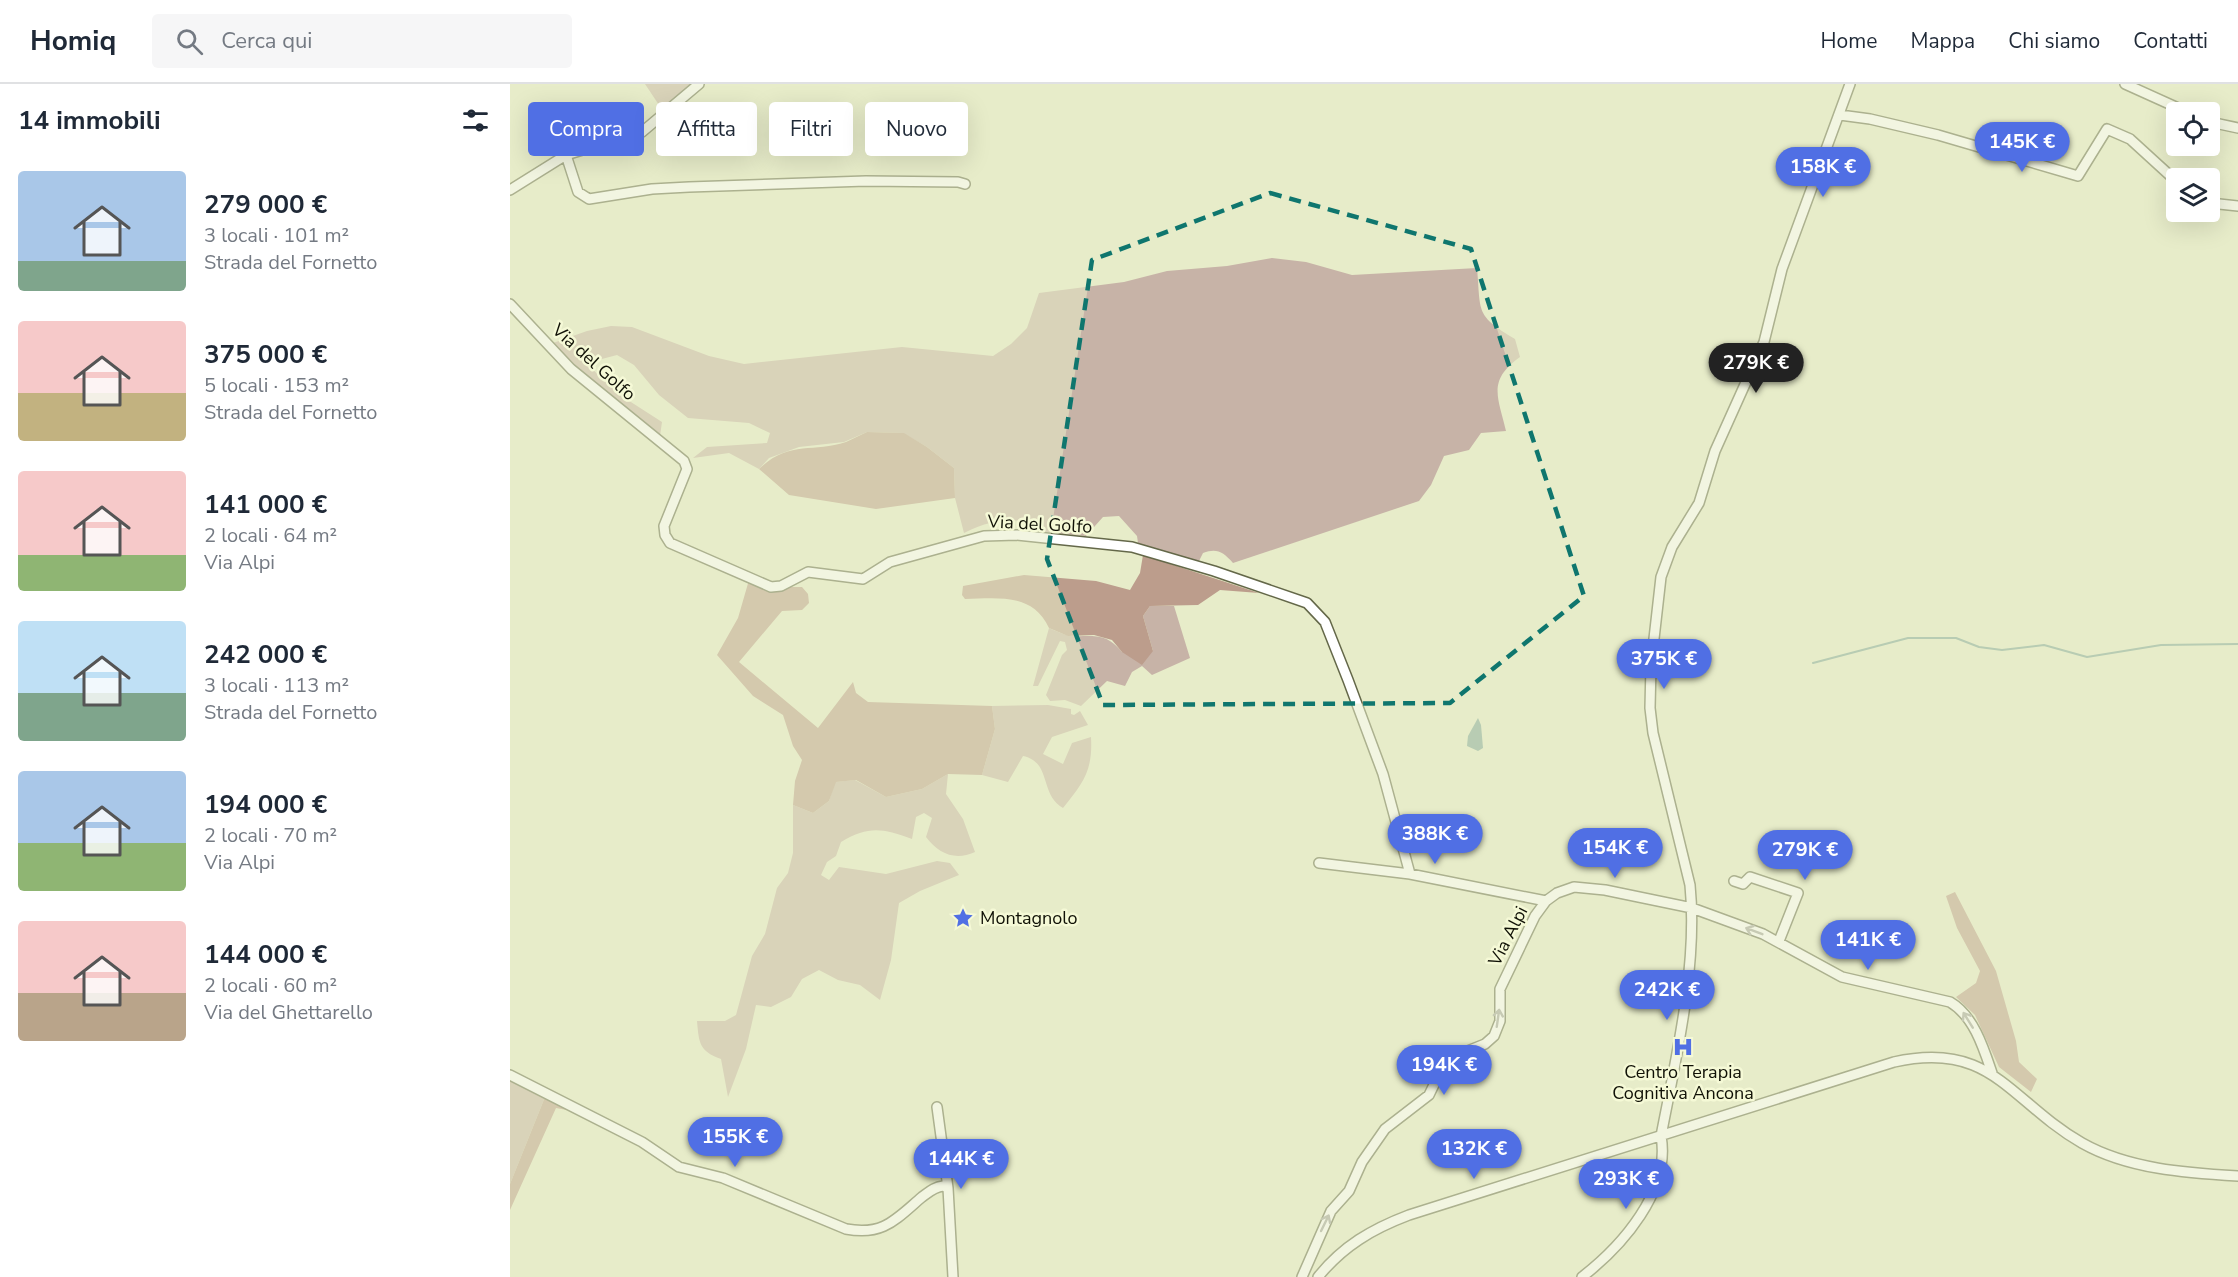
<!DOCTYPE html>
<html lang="it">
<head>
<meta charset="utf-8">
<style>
	:root { --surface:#fff; --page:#f6f6f7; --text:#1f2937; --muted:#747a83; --line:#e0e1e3; --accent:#506fe4 }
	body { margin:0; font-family:"Nunito Sans",sans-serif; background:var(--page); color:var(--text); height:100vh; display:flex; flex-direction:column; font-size:22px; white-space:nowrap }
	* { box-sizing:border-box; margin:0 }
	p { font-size:20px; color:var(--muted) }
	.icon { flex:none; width:33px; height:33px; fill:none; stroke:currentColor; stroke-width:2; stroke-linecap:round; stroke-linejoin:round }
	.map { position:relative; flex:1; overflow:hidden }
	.details { display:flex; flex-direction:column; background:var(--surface); width:510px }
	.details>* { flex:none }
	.top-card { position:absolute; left:18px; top:18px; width:570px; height:54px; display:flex; gap:12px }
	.fabs { position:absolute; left:1656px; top:18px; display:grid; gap:12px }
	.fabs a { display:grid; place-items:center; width:54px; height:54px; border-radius:6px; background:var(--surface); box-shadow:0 6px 24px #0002; font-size:30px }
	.price { position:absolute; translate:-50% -51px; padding:0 14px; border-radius:21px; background:var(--accent); color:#fff; font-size:20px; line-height:39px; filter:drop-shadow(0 2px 3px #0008) }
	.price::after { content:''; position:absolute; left:50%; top:36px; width:18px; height:14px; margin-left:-9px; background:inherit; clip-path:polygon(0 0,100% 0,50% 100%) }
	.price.selected { background:#222; color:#fff }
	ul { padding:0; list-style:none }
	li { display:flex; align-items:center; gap:18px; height:150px; padding:0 18px }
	li span { display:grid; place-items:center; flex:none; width:168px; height:120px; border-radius:6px; color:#555 }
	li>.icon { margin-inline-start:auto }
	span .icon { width:72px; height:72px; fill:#fffc; stroke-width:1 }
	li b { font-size:26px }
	h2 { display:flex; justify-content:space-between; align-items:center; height:72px; padding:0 18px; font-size:26px }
	.pill { padding:0 21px; border-radius:6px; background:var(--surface); box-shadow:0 6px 24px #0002; font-size:21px; line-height:54px }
	.pill.selected { background:var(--accent); color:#fff }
	header { display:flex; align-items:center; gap:36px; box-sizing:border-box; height:84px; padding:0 30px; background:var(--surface); border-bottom:2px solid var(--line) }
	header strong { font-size:28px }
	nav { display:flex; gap:33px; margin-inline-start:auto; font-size:21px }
	.search { width:420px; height:54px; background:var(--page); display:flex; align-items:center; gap:15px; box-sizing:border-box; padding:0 21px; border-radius:6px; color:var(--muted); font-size:22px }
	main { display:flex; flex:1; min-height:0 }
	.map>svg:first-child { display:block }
</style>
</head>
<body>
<header>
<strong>Homiq</strong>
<div class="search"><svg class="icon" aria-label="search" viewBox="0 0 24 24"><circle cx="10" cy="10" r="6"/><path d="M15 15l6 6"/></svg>Cerca qui</div>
<nav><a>Home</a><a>Mappa</a><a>Chi siamo</a><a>Contatti</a></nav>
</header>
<main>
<section class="details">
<h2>14 immobili<svg class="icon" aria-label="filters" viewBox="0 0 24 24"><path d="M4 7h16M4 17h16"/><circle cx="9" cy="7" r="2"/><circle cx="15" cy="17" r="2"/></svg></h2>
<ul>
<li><span style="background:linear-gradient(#a9c7e8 75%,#7fa58c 0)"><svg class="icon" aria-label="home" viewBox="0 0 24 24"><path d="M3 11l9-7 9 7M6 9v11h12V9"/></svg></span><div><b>279 000 €</b><p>3 locali · 101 m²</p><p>Strada del Fornetto</p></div></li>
<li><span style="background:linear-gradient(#f6c9c9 60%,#c2b280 0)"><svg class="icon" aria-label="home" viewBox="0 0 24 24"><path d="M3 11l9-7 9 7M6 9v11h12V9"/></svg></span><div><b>375 000 €</b><p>5 locali · 153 m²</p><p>Strada del Fornetto</p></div></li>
<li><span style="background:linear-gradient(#f6c9c9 70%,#8fb573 0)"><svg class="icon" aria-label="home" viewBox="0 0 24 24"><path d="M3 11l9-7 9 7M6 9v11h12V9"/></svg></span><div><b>141 000 €</b><p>2 locali · 64 m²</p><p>Via Alpi</p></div></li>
<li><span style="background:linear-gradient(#bfe0f5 60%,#7fa58c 0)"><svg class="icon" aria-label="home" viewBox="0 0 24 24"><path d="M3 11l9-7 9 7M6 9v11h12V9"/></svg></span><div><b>242 000 €</b><p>3 locali · 113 m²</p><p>Strada del Fornetto</p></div></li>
<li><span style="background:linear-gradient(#a9c7e8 60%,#8fb573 0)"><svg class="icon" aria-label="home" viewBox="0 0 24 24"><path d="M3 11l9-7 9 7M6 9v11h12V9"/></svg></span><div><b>194 000 €</b><p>2 locali · 70 m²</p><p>Via Alpi</p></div></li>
<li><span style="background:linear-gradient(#f6c9c9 60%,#b9a48a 0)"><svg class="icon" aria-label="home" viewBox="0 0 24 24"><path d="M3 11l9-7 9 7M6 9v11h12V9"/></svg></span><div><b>144 000 €</b><p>2 locali · 60 m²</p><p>Via del Ghettarello</p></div></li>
</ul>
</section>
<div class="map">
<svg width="1728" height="1193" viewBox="0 0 1728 1193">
	<rect width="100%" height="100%" fill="#e7ecc9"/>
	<!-- green -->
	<path fill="#c7b3a7" d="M135,0H186L153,27Z
		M762,174L796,178L842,191L967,184C971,229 965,231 1005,255L1010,273C977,297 988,312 996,347L971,349L959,366L934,372L921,401L909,417L723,479C713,468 707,464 693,469L688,479L628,459L627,452L609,432L593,433L576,452L526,447L521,437C493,436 480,436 454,449L445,414L444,384L417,363L393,349L357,348L334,358L289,363L259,374L249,385L219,369L183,374L197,363L257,359L260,349L239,339L178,334L149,311L124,281L107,271L88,276L81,284L110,311L152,338L150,352L65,282L43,259L77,247L101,242L122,243L199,272L234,280L392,263L483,272L501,260L517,244L529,209L614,198L657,187L717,182Z
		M640,522H664L680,574L642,591L632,582L622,588L615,602L597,597L571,622L555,616L540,617L536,611L552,571L557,566L555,558L550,557L528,602H523L539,544C546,547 554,551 561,552C585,553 595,548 612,568L643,567L633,532Z
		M538,621L561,625V630L564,631L570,627L578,641L542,653L533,670L553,680L562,659L581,653C583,687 573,699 553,724C529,710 542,678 513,672L498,698L472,691L485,645L482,622Z
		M438,690L436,710L453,735L465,768C445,777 429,770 416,753L422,734L414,729L406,733L402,755C371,744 359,742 331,758L326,772L317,778L311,791L319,796L329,783L376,790L427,777L440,779L449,791L410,807L389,819L381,876L370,916L350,901L328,896L309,886L292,895L281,913L261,923L246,921L236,965L218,1013L211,975C189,967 189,959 187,937H215L226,931L242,872L255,850L267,804L278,789L283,769V721L303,729L319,717L325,698L345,696L376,713L412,705Z
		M0,995L35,1013L0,1100Z"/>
	<!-- forest -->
	<path fill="#bc9d8c" d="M357,348L394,349L417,363L444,384L445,414L366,425L279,411L249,385C279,356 303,369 336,358C343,355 350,351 357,348Z
		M633,471L749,509L710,506L688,521L640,522L633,532L643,567L632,581L612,568L602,556L584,551L558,552L539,544C523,509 488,514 455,515L452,511L453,502L514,491L586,497L620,506L630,489Z
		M239,496L272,503H292L298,510L299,519L292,526L272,527L229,578L308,644L343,598L346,609L358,618L482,622L485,645L472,691L438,690L412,705L376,713L346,696L326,698L319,717L303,729L283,721L285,697L292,676L283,662L273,631L243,612L207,571L228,534Z
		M1445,808L1486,887L1506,957L1509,978L1527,995L1521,1008L1489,983L1465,931L1446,913L1466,899L1470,887L1447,844L1436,812Z
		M35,1013L57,1026L46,1024L0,1126V1100Z"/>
	<!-- water -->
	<path fill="#7ea499" d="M968,634L971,641L973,664L968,667L957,662L958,652Z"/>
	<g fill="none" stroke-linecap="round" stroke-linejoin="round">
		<!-- stream -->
		<path stroke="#7ea499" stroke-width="2" d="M1303,579L1398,554H1446L1469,563L1492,566L1534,561L1577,573L1651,561L1728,560"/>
		<!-- minor casing -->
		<g stroke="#646849" stroke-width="12">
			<path id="minor" d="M1615,0L1677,28
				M1330,31L1360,35L1428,51L1568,92L1597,45L1620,55L1666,97
				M1700,38L1728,44
				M56,71L68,108L79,115L142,105L179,103L356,97L448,98L455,100
				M0,106L56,71L132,48L189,0
				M1700,119L1728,122
				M0,220L61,285L174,377L177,385L154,442L155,451L160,459L261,503L271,502L298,488L353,495L380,478L474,452L507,451L622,463L704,487L797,519L815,538L838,596L873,690L900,790
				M809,779L900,790L1036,817
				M1224,797L1233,800L1240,793L1288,809L1269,857
				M0,991L132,1058L169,1083L213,1094L336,1145C373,1152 385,1136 412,1113C419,1108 424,1103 433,1102L438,1104
				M427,1023L438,1104L443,1193
				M792,1193L821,1127L839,1107L852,1078L875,1045L919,1011L933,982L945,972L975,960L984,952L990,937V905L1025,832L1036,817L1047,809L1064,803L1095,806L1182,824L1253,850L1332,893L1440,918C1464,932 1474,965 1482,989
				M808,1193C833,1162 862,1145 899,1131L1384,978C1482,956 1499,1017 1572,1059C1618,1085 1676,1089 1728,1092
				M1072,1193C1112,1162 1161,1107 1151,1052C1166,974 1188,881 1180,801L1143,649L1140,624L1141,581L1151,493L1162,463L1189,419L1205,367L1254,258L1272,185L1340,0"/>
		</g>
		<!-- minor -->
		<use href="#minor" stroke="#fff" stroke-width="9"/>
	</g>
	<!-- one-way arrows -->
	<defs><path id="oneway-shaft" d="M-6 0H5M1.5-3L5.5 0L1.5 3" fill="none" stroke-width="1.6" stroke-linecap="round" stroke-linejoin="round" transform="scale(1.5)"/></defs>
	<g stroke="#9fa09b">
		<use href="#oneway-shaft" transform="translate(1244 847) rotate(-159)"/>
		<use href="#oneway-shaft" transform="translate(988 934) rotate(-82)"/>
		<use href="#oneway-shaft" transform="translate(1458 936) rotate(-122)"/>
		<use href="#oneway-shaft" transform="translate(815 1139) rotate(-64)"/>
	</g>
	<!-- marked area -->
	<path d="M0 0H1728V1193H0ZM760,109L961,165L1074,512L940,619L593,621L537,475L582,176Z" fill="#e7ecc9" fill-opacity=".55" fill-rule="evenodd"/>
	<path fill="none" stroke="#0f766e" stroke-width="4.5" stroke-dasharray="12 8" stroke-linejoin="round" d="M760,109L961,165L1074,512L940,619L593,621L537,475L582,176Z"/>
	<!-- icons -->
	<defs>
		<g id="sight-bare" transform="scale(1.62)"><path d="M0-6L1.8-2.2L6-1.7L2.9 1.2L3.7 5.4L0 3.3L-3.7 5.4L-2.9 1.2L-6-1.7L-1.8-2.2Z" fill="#506fe4" stroke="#f5f9d6" stroke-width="2.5" paint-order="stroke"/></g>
		<g id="hospital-bare" transform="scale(1.62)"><path d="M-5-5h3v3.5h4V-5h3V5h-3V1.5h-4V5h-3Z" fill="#506fe4" stroke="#f5f9d6" stroke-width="2.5" paint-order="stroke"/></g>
	</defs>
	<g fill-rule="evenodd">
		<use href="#sight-bare" x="453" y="834"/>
		<use href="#hospital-bare" x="1173" y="963"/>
	</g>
	<g text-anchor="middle" stroke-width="5" stroke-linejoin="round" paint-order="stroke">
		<!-- street labels -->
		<g font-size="18" fill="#101106" stroke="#f5f9d6">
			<text transform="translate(84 278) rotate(42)" y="6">Via del Golfo</text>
			<text transform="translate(530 440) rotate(3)" y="6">Via del Golfo</text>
			<text transform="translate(998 852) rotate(-63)" y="6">Via Alpi</text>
		</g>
		<!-- poi labels -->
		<g font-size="18" fill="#101106" stroke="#f5f9d6" text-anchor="start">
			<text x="470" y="840">Montagnolo</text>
			<text x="1173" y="994" text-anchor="middle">Centro Terapia<tspan x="1173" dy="21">Cognitiva Ancona</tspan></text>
		</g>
	</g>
</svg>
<div class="fabs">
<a><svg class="icon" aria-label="locate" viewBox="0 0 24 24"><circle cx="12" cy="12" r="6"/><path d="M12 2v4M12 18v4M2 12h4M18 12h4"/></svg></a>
<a><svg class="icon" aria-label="layers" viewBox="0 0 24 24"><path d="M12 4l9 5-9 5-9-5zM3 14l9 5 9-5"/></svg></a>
</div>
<b class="price" style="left:1512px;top:89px">145K €</b>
<b class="price" style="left:1313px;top:114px">158K €</b>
<b class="price selected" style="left:1246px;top:310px">279K €</b>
<b class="price" style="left:1154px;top:606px">375K €</b>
<b class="price" style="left:925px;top:781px">388K €</b>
<b class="price" style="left:1105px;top:795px">154K €</b>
<b class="price" style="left:1295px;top:797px">279K €</b>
<b class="price" style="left:1358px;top:887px">141K €</b>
<b class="price" style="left:1157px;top:937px">242K €</b>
<b class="price" style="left:934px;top:1012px">194K €</b>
<b class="price" style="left:225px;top:1084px">155K €</b>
<b class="price" style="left:964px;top:1096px">132K €</b>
<b class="price" style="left:451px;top:1106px">144K €</b>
<b class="price" style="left:1116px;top:1126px">293K €</b>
<div class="top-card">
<a class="pill selected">Compra</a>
<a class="pill">Affitta</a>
<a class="pill">Filtri</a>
<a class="pill">Nuovo</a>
</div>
</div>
</main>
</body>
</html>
